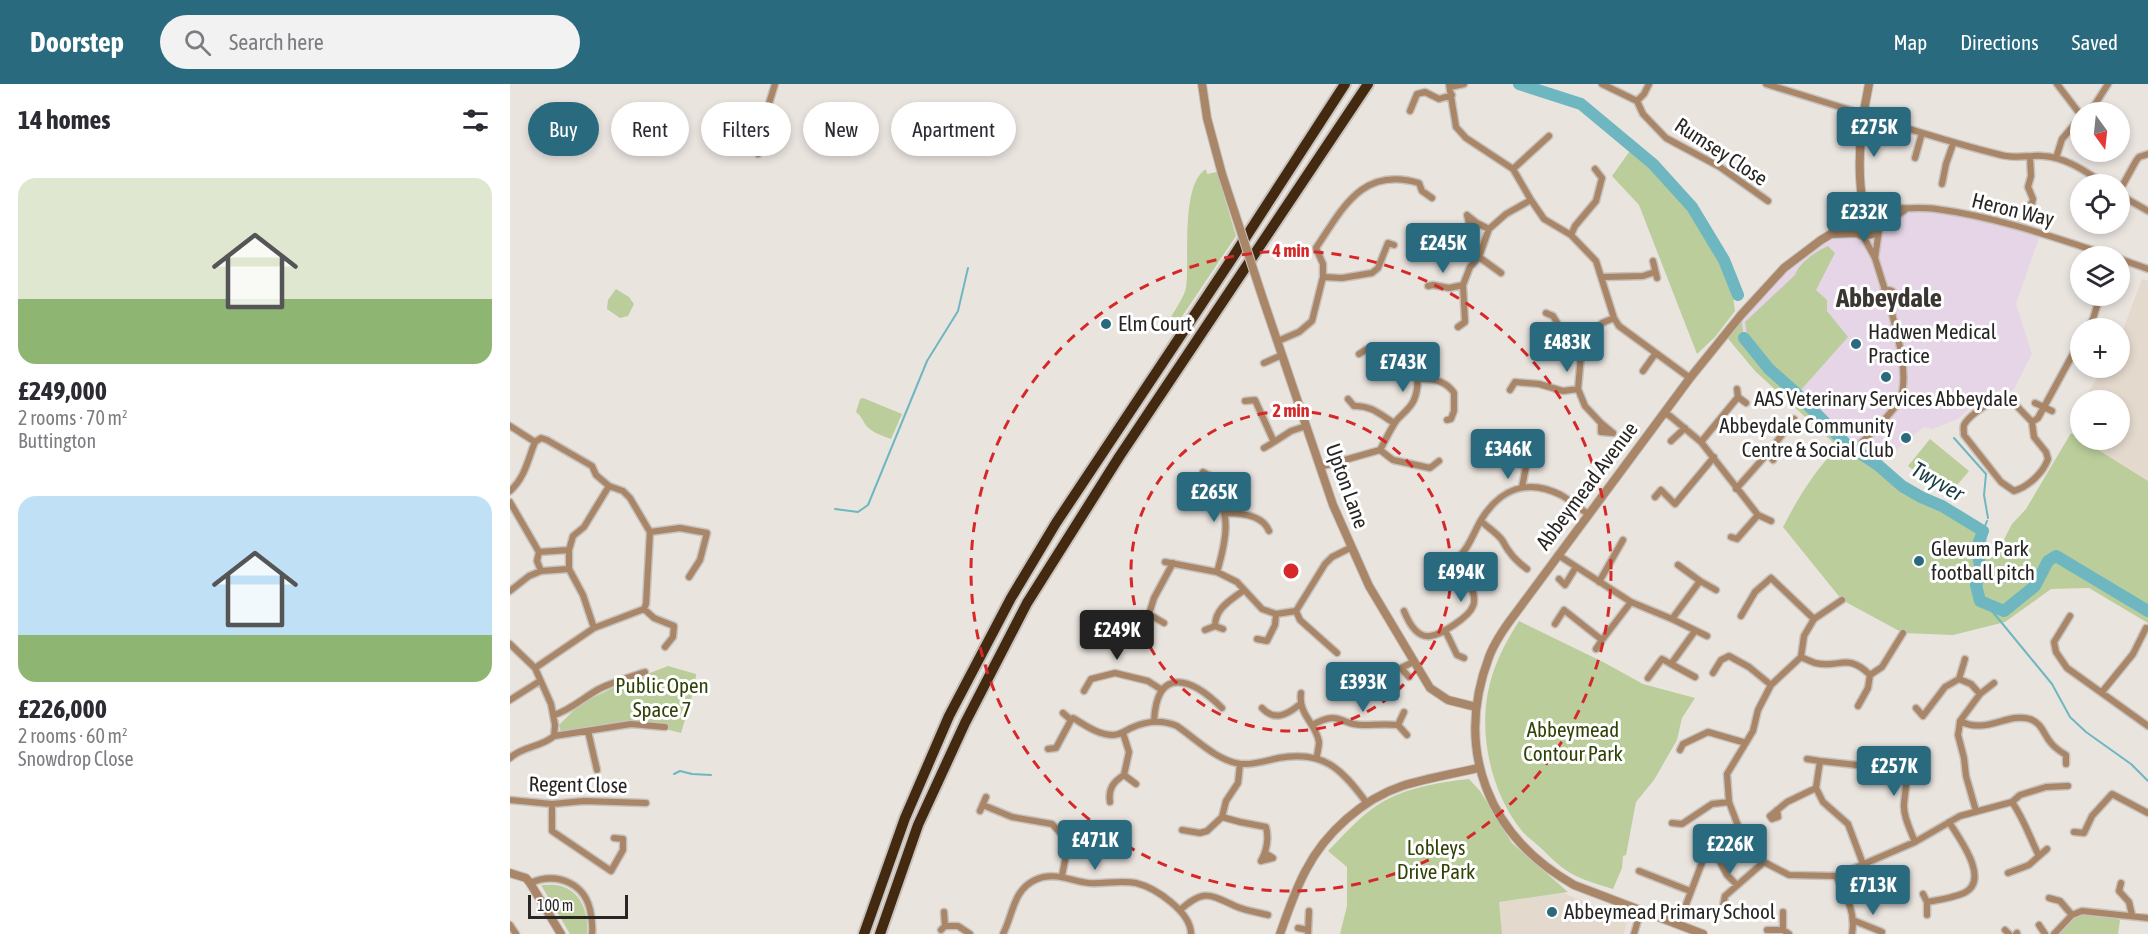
<!DOCTYPE html>
<html lang="en">
<head>
<meta charset="utf-8">
<style>
	:root { --surface:#fff; --page:#f2f2f3; --text:#2b2b33; --muted:#7c7c81; --accent:#2a6a7e }
	body { margin:0; font-family:"Asap Condensed",sans-serif; background:var(--page); color:var(--text); height:100vh; display:flex; flex-direction:column; font-size:22px; white-space:nowrap }
	* { box-sizing:border-box; margin:0 }
	p { font-size:20px; color:var(--muted) }
	.icon { flex:none; width:33px; height:33px; fill:none; stroke:currentColor; stroke-width:2; stroke-linecap:round; stroke-linejoin:round }
	.map { position:relative; flex:1; overflow:hidden }
	.side { display:flex; flex-direction:column; background:var(--surface); width:510px }
	.side>* { flex:none }
	.top-card { position:absolute; left:18px; top:18px; width:570px; height:54px; display:flex; gap:12px }
	.needle { width:39px; rotate:165deg }
	.fabs { position:absolute; left:1560px; top:18px; display:grid; gap:12px }
	.fabs a { display:grid; place-items:center; width:60px; height:60px; border-radius:50%; background:var(--surface); box-shadow:0 3px 9px #0003; font-size:30px }
	.scale { position:absolute; left:18px; bottom:15px; width:100px; box-sizing:border-box; padding-left:6px; border:3px solid #282624; border-top:0; font-size:16px; line-height:21px; white-space:nowrap; color:#282624; -webkit-text-stroke:4px #fff; paint-order:stroke }
	.price { position:absolute; translate:-50% -51px; padding:0 14px; border-radius:6px; background:var(--accent); color:#fff; font-size:20px; line-height:39px; filter:drop-shadow(0 2px 3px #0008) }
	.price::after { content:''; position:absolute; left:50%; top:36px; width:18px; height:14px; margin-left:-9px; background:inherit; clip-path:polygon(0 0,100% 0,50% 100%) }
	.price.on { background:#222; color:#fff }
	ul { padding:0; list-style:none }
	li { display:grid; align-content:center; gap:12px; height:318px; padding:0 18px }
	li span { display:grid; place-items:center; height:186px; border-radius:18px; color:#555 }
	li>.icon { margin-inline-start:auto }
	span .icon { width:108px; height:108px; fill:#fffc; stroke-width:1 }
	li b { font-size:26px }
	h2 { display:flex; justify-content:space-between; align-items:center; height:72px; padding:0 18px; font-size:26px }
	.chip { padding:0 21px; border-radius:27px; background:var(--surface); box-shadow:0 3px 9px #0003; font-size:21px; line-height:54px }
	.chip.on { background:var(--accent); color:#fff }
	header { display:flex; align-items:center; gap:36px; box-sizing:border-box; height:84px; padding:0 30px; background:var(--accent); color:#fff }
	header strong { font-size:28px }
	nav { display:flex; gap:33px; margin-inline-start:auto; font-size:21px }
	.search { width:420px; height:54px; background:var(--page); display:flex; align-items:center; gap:15px; box-sizing:border-box; padding:0 21px; border-radius:33px; color:var(--muted); font-size:22px }
	main { display:flex; flex:1; min-height:0 }
	.map>svg:first-child { display:block }
</style>
</head>
<body>
<header>
<strong>Doorstep</strong>
<div class="search"><svg class="icon" aria-label="search" viewBox="0 0 24 24"><circle cx="10" cy="10" r="6"/><path d="M15 15l6 6"/></svg>Search here</div>
<nav><a>Map</a><a>Directions</a><a>Saved</a></nav>
</header>
<main>
<section class="side">
<h2>14 homes<svg class="icon" aria-label="filters" viewBox="0 0 24 24"><path d="M4 7h16M4 17h16"/><circle cx="9" cy="7" r="2"/><circle cx="15" cy="17" r="2"/></svg></h2>
<ul>
<li><span style="background:linear-gradient(#dfe7d0 65%,#8fb573 0)"><svg class="icon" aria-label="home" viewBox="0 0 24 24"><path d="M3 11l9-7 9 7M6 9v11h12V9"/></svg></span><div><b>£249,000</b><p>2 rooms · 70 m²</p><p>Buttington</p></div></li>
<li><span style="background:linear-gradient(#bfe0f5 75%,#8fb573 0)"><svg class="icon" aria-label="home" viewBox="0 0 24 24"><path d="M3 11l9-7 9 7M6 9v11h12V9"/></svg></span><div><b>£226,000</b><p>2 rooms · 60 m²</p><p>Snowdrop Close</p></div></li>
</ul>
</section>
<div class="map">
<svg width="1638" height="850" viewBox="0 0 1638 850">
	<rect width="100%" height="100%" fill="#eae4df"/>
	<!-- commercial -->
	<path fill="#e6d5e7" d="M1411,124L1531,148L1506,220L1522,270L1503,307L1493,305L1473,313L1448,335L1423,345L1414,343L1368,381L1336,360L1284,307L1259,285L1234,254L1231,231L1274,184L1321,150L1357,152L1395,125Z"/>
	<!-- built -->
	<path fill="#e4d9cd" d="M1632,195L1638,197V397L1571,356H1610V316H1573L1594,284H1610V254Z
		M1054,809L1117,837L1114,850H992L988,818Z"/>
	<!-- green -->
	<path fill="#bacd9b" d="M1122,64L1145,80L1185,123L1218,175L1225,227L1205,253L1187,270L1129,121L1102,92Z
		M696,85L697,90L707,88L726,152L669,237L661,233C666,224 674,213 676,204C680,176 670,101 696,85Z
		M1318,162L1325,169L1306,206L1317,216V227L1338,253L1290,307L1261,284L1237,252L1235,238L1285,191C1289,179 1306,167 1318,162Z
		M106,205L119,213L124,220L118,232L110,234L97,225L98,216Z
		M1231,231L1234,254L1259,285L1284,307L1336,360L1368,381L1392,402L1474,444L1478,462L1490,463L1502,440L1516,425L1561,349L1638,397V539L1579,504L1541,505L1495,538L1443,551L1393,549L1332,516L1273,443C1288,414 1305,386 1328,363L1245,287L1215,251Z
		M353,314L392,330L381,355C373,352 360,348 355,340C352,335 351,332 346,328L350,315Z
		M1420,355L1459,387L1438,412L1398,382Z
		M1009,537L1095,579L1133,600L1185,614L1172,634L1167,656L1144,696L1126,718L1116,771L1113,772L1112,784L1103,805C1090,801 1076,797 1064,791C1052,785 1042,775 1032,765C1026,759 1018,754 1012,747C982,710 969,654 978,608C983,582 995,559 1009,537Z
		M158,582L186,590L185,602L171,649L139,641L137,638L97,640L55,649L51,648L49,641L70,620L111,600Z
		M959,695L970,707L1002,759L1058,808L989,818L992,850H830L837,822V783L818,767C831,754 844,739 858,728C886,705 924,699 959,695Z
		M31,801C37,801 45,800 51,802C72,808 79,831 77,850H60Z
		M1572,827L1600,830L1610,836L1608,850H1544L1562,831Z"/>
	<g fill="none" stroke-linecap="round" stroke-linejoin="round">
		<!-- stream -->
		<path stroke="#6eb7c1" stroke-width="2" d="M1444,354L1476,390L1474,411L1478,434
			M325,425L348,428L358,421L417,277L448,227L458,184
			M1473,447L1477,437
			M1470,517L1482,527L1542,600L1560,633L1576,648L1621,680L1638,697
			M164,690L170,687L182,690L201,691"/>
		<!-- river -->
		<path stroke="#6eb7c1" stroke-width="12" d="M1009,0L1071,20L1143,80L1182,123L1214,176L1228,211
			M1234,254L1259,285L1284,307L1336,360L1368,381L1392,402L1411,413L1432,422L1473,447L1467,463L1471,489L1466,501L1470,517L1494,527L1525,502L1538,477L1546,472L1638,527"/>
		<!-- minor casing -->
		<g stroke="#c7c2bd" stroke-width="9">
			<path id="minor" d="M939,0L946,43L956,54L1003,85L1021,116L1034,135L1061,151L1086,177L1104,234L1109,242L1180,294
				M1092,0L1127,17L1133,30L1156,54L1210,83L1258,117
				M1256,0L1353,30
				M1547,0L1570,30
				M940,3L954,0
				M1127,17L1134,10L1139,0
				M900,27L907,10L915,8L929,15L942,11
				M1577,28L1584,22L1598,0
				M1367,35C1409,48 1449,61 1491,71C1506,75 1518,71 1533,72C1556,73 1576,88 1595,100
				M1378,50L1382,40
				M248,70L257,26L265,0
				M1405,74L1412,49
				M1546,74L1552,55L1570,34
				M1003,85L1039,52
				M1432,100L1436,80L1443,60
				M1610,106L1626,77L1629,73L1638,70
				M1610,111L1638,127
				M1366,122C1387,127 1406,122 1426,125C1487,133 1543,153 1601,172
				M1516,125L1522,119L1523,115L1518,103L1521,92L1520,73
				M967,139L957,131L959,139H967L979,145
				M1372,142L1395,126
				M1061,151L1065,142L1086,117L1092,94L1085,85
				M1353,152L1365,174L1375,206
				M969,173L991,189
				M1365,174L1369,146
				M1610,175L1638,185
				M1143,177L1147,194
				M813,193L832,194L862,189L868,184L878,159L884,161
				M1093,193L1133,192L1145,188
				M918,202L923,201L939,204L953,201
				M1370 214a8 8 0 1 1 16 0a8 8 0 1 1-16 0Z
				M1036,229L1043,232L1056,253L1072,260
				M948,243L955,238L953,201L960,183L969,173L979,145L996,130L1021,116
				M1578,244L1583,235L1590,212
				M768,257L789,248L802,237L813,193V180L806,164C833,124 852,82 909,99L912,107L922,114
				M849,270L857,265C887,267 918,279 904,316C900,325 892,330 886,337C880,346 875,357 870,366
				M754,279L772,271
				M1133,287L1145,270
				M908,295C922,294 936,297 944,309V327L941,335L937,336
				M1000,306L1005,298L1029,300L1053,307L1068,305
				M1228,313L1236,319
				M1493,313L1502,317L1522,338L1524,353L1536,368L1538,375C1533,389 1518,403 1504,407L1491,398L1454,351C1454,348 1453,344 1454,341C1458,332 1483,315 1493,313Z
				M838,315L844,322C861,321 871,331 884,339
				M735,317L745,316L764,358L781,347L796,342
				M1525,319L1534,323L1570,257
				M1154,329L1160,332L1191,358L1248,431L1261,437
				M1522,338L1528,334L1534,323L1542,327
				M1091,339V348L1103,349
				M0,342L25,358
				M1103,349L1091,339L1075,322L1068,305L1072,260L1092,239L1104,234
				M1161,357L1175,344
				M25,358L31,354L37,356L82,382L86,391L99,402L113,407L120,414L140,448
				M1191,358L1228,313L1227,305
				M1352,358C1363,347 1384,328 1390,315C1400,291 1386,246 1380,222
				M754,364L764,358
				M988,367L1016,383L1012,403
				M1258,369L1284,335
				M810,383L870,366L883,376L920,384L929,377
				M693,388L707,396C718,436 719,447 707,488
				M1226,405L1258,369L1263,376
				M0,407C15,394 18,375 25,358
				M1145,413L1151,406L1165,420L1204,373
				M0,418L29,468
				M716,429C732,429 753,431 759,447
				M971,437C977,443 987,449 992,456C999,469 1005,476 1017,485
				M1221,453L1227,455L1248,431
				M29,468L59,466
				M29,468L27,477L31,487
				M1048,471L1121,518L1162,535L1197,552
				M655,478L707,488L727,498L752,525L766,530L786,527L815,480L822,473L840,464
				M1168,481L1190,497
				M59,485V466L63,452L74,443L99,402
				M1049,495L1055,501L1066,483
				M1089,498L1113,456
				M0,507L19,492L31,487L59,485L73,511L84,544
				M1332,516L1304,535L1294,552L1291,573L1261,601L1248,626L1243,647L1217,690L1219,718L1230,747L1254,778L1279,791L1326,792L1405,758L1450,732L1502,718L1510,711L1536,703L1558,702
				M134,525L144,534L164,542L163,553L155,563
				M786,527L790,536L827,569
				M894,527C898,537 906,554 920,552C931,551 959,533 963,522C965,518 964,512 963,508L955,498L947,475C959,464 963,450 971,436C990,405 1017,394 1051,411C1060,416 1069,424 1078,430
				M639,530L654,539
				M615,531L639,530L644,514L663,479
				M1231,532L1245,508L1261,494L1304,535
				M1560,532L1544,558L1546,568L1557,584L1638,642
				M1162,535L1190,497L1206,506
				M1045,540L1054,526L1092,556L1121,518
				M705,542C705,524 721,516 734,506
				M695,546L705,542L713,545
				M935,546L947,571L954,574
				M747,555L757,557L765,541L766,530
				M0,560L25,584L41,620L45,641L44,652
				M1086,565L1092,556
				M1291,573C1295,575 1300,577 1305,579C1329,585 1337,568 1360,591L1372,583L1393,549
				M1161,580L1185,593
				M25,584L84,544L134,525L136,520L140,448L170,444L197,449L190,476L179,493
				M1203,589L1211,576L1219,572L1239,583L1261,601
				M899,593L891,584L903,578
				M1138,594L1152,575L1161,580L1185,547
				M1449,595L1455,575
				M574,607L581,595L605,589L638,597L652,606
				M1592,608L1623,570L1636,544
				M791,609C788,631 806,639 809,658C809,663 807,669 807,673
				M0,616L30,597
				M1348,622L1358,604L1360,591
				M752,624C765,638 778,630 789,621
				M1406,624L1413,632L1435,603L1449,595L1461,600L1470,610
				M553,629L561,636L563,634C575,641 588,651 603,651C610,651 615,647 621,644C636,637 651,635 667,642C686,655 707,677 731,680C742,681 756,677 768,674C813,666 831,684 856,718
				M44,631C61,626 74,613 89,605C103,598 120,593 135,588
				M644,637C647,580 683,595 712,624
				M1450,637C1476,651 1497,628 1520,635C1533,640 1533,650 1541,659C1545,664 1551,668 1556,671V680
				M802,641C832,625 828,641 853,641C865,641 876,640 888,641L897,651
				M888,641L894,628
				M78,647L87,686
				M44,652L121,640L155,643
				M538,665L546,664L561,636
				M1170,666L1173,660L1198,648L1236,659
				M0,674C13,662 32,663 44,652
				M1297,675L1310,677
				M614,691L626,700
				M0,716L42,720L74,717L136,719
				M600,718C598,705 603,698 614,691L619,668L613,649
				M42,720V747L101,787L113,766V755L104,754
				M473,721L502,733L542,740L555,754L557,766L552,792
				M470,727L476,713
				M1466,727L1456,692L1454,674L1448,651L1449,645L1450,637L1470,610L1484,599
				M1260,732L1277,718L1306,704
				M1260,732L1262,735L1268,733L1267,726
				M712,733L730,738L756,743C759,755 757,766 751,777
				M1162,739L1172,740L1202,720L1219,718
				M672,746L690,749L697,747L712,733L716,717L728,699L730,680
				M1564,748L1574,749L1582,732L1602,710L1638,729
				M1405,758C1401,747 1393,733 1394,720C1395,706 1398,702 1395,686L1405,677
				M1529,772L1537,765
				M1209,776L1217,791L1227,801
				M751,777L763,774L755,769
				M1353,780L1338,740L1313,718L1306,704L1310,677L1347,681L1355,680
				M1129,787L1180,807
				M1498,789L1519,781L1529,772C1520,754 1514,735 1502,718
				M1326,792C1336,811 1346,828 1342,850
				M20,799C48,787 77,800 81,831C82,838 83,844 82,850
				M1611,799L1609,807L1619,818L1622,831
				M1413,810L1417,818
				M1539,814L1550,817L1562,831
				M1213,822L1215,812L1254,778
				M670,826C693,805 699,810 725,822C736,827 747,828 758,831
				M434,828L435,842
				M1273,828V846
				M1417,831V818C1429,816 1443,814 1454,809C1481,796 1449,754 1439,738
				M1345,837L1372,848
				M1169,839L1193,776L1207,759L1230,747
				M0,841L6,850
				M1529,841L1535,850
				M788,844L798,846
				M431,846L435,842H448L460,850
				M1257,846H1273L1279,850
				M1495,846L1499,850
				M493,850C503,831 503,806 525,796C544,787 561,797 579,799C595,800 610,796 626,799C646,804 681,828 681,850
				M798,850L799,827
				M1124,850L1131,826
				M1506,850L1507,849
				M1544,850L1562,831L1572,827L1638,834"/>
		</g>
		<!-- tertiary casing -->
		<g stroke="#c7c2bd" stroke-width="10">
			<path id="tertiary" d="M692,0L697,34L712,90
				M1353,120C1346,81 1351,38 1359,0
				M1321,150L1347,149
				M754,218L823,421L859,502L920,604L938,616L966,623
				M0,789L16,794L20,799L51,850
				M770,850C778,828 785,806 796,786C815,749 853,715 892,702C917,694 943,690 968,684
				M1193,850L1064,801C978,752 944,666 979,573C985,557 995,543 1005,530L1180,294L1231,231L1274,184L1311,156L1321,150L1348,122L1353,120H1362L1370,126L1373,138L1366,149L1353,152C1343,148 1340,141 1341,131"/>
		</g>
		<!-- motorway casing -->
		<g stroke="#c7c2bd" stroke-width="14">
			<path id="motorway" d="M354,850L395,734L439,632L501,514L546,439L721,176L835,0
				M370,850L408,741L455,639L517,519L609,373L858,0"/>
		</g>
		<!-- minor -->
		<use href="#minor" stroke="#a98668" stroke-width="6"/>
		<!-- tertiary -->
		<use href="#tertiary" stroke="#a98668" stroke-width="8"/>
		<!-- motorway -->
		<use href="#motorway" stroke="#422910" stroke-width="10"/>
		<!-- tertiary-bridge casing -->
		<g stroke="#c7c2bd" stroke-width="10" stroke-linecap="butt">
			<path id="tertiary-bridge" d="M712,90L754,218"/>
		</g>
		<!-- tertiary-bridge -->
		<use href="#tertiary-bridge" stroke="#a98668" stroke-width="8"/>
	</g>
	<!-- distance rings -->
	<g fill="none" stroke="#d62828" stroke-width="3" stroke-dasharray="10 8">
		<circle cx="781" cy="487" r="160"/>
		<circle cx="781" cy="487" r="320"/>
	</g>
	<!-- markers -->
	<g fill="#2a6a7e" stroke="#fff" stroke-width="2">
		<circle cx="596" cy="240" r="6"/>
		<circle cx="1346" cy="260" r="6"/>
		<circle cx="1376" cy="293" r="6"/>
		<circle cx="1396" cy="354" r="6"/>
		<circle cx="1409" cy="477" r="6"/>
		<circle cx="1042" cy="828" r="6"/>
	</g>
	<g text-anchor="middle" stroke-width="6" stroke-linejoin="round" paint-order="stroke">
		<!-- street labels -->
		<g font-size="21" fill="#282624" stroke="#fff">
			<text transform="translate(1211 68) rotate(33)" y="7">Rumsey Close</text>
			<text transform="translate(1503 126) rotate(14)" y="7">Heron Way</text>
			<text transform="translate(837 402) rotate(70)" y="7">Upton Lane</text>
			<text transform="translate(1077 402) rotate(-53)" y="7">Abbeymead Avenue</text>
			<text transform="translate(68 701) rotate(1)" y="7">Regent Close</text>
		</g>
		<!-- poi labels -->
		<g font-size="21" fill="#282624" stroke="#fff" text-anchor="start">
			<text x="608" y="247">Elm Court</text>
			<text x="1358" y="255">Hadwen Medical<tspan x="1358" dy="24">Practice</tspan></text>
			<text x="1376" y="322" text-anchor="middle">AAS Veterinary Services Abbeydale</text>
			<text x="1384" y="349" text-anchor="end">Abbeydale Community<tspan x="1384" dy="24">Centre &amp; Social Club</tspan></text>
			<text x="1421" y="472">Glevum Park<tspan x="1421" dy="24">football pitch</tspan></text>
			<text x="1054" y="835">Abbeymead Primary School</text>
		</g>
		<!-- park labels -->
		<g font-size="21" fill="#314206" stroke="#fff">
			<text x="152" y="609">Public Open<tspan x="152" dy="24">Space 7</tspan></text>
			<text x="1063" y="653">Abbeymead<tspan x="1063" dy="24">Contour Park</tspan></text>
			<text x="926" y="771">Lobleys<tspan x="926" dy="24">Drive Park</tspan></text>
		</g>
		<!-- water labels -->
		<g font-size="22" font-style="italic" fill="#193c41" stroke="#fff">
			<text transform="translate(1428 397) rotate(30)" y="8">Twyver</text>
		</g>
		<!-- district labels -->
		<g font-size="27" font-weight="bold" fill="#3a3631" stroke="#fff">
			<text x="1379" y="223">Abbeydale</text>
		</g>
	</g>
	<circle cx="781" cy="487" r="9" fill="#d62828" stroke="#fff" stroke-width="3"/>
	<g font-size="18" text-anchor="middle" font-weight="bold" fill="#d62828" stroke="#fff" stroke-width="6" stroke-linejoin="round" paint-order="stroke">
		<text x="781" y="173">4 min</text>
		<text x="781" y="333">2 min</text>
	</g>
</svg>
<div class="fabs">
<a><svg class="needle" viewBox="-14 -14 28 28"><path d="M0-13l5 13h-10z" fill="#e53935"/><path d="M0 13l5-13h-10z" fill="#7c7c81"/></svg></a>
<a><svg class="icon" aria-label="locate" viewBox="0 0 24 24"><circle cx="12" cy="12" r="6"/><path d="M12 2v4M12 18v4M2 12h4M18 12h4"/></svg></a>
<a><svg class="icon" aria-label="layers" viewBox="0 0 24 24"><path d="M12 4l9 5-9 5-9-5zM3 14l9 5 9-5"/></svg></a>
<a>+</a>
<a>−</a>
</div>
<div class="scale">100 m</div>
<b class="price" style="left:1364px;top:74px">£275K</b>
<b class="price" style="left:1354px;top:159px">£232K</b>
<b class="price" style="left:933px;top:190px">£245K</b>
<b class="price" style="left:1057px;top:289px">£483K</b>
<b class="price" style="left:893px;top:309px">£743K</b>
<b class="price" style="left:998px;top:396px">£346K</b>
<b class="price" style="left:704px;top:439px">£265K</b>
<b class="price" style="left:951px;top:519px">£494K</b>
<b class="price on" style="left:607px;top:577px">£249K</b>
<b class="price" style="left:853px;top:629px">£393K</b>
<b class="price" style="left:1384px;top:713px">£257K</b>
<b class="price" style="left:585px;top:787px">£471K</b>
<b class="price" style="left:1220px;top:791px">£226K</b>
<b class="price" style="left:1363px;top:832px">£713K</b>
<div class="top-card">
<a class="chip on">Buy</a>
<a class="chip">Rent</a>
<a class="chip">Filters</a>
<a class="chip">New</a>
<a class="chip">Apartment</a>
</div>
</div>
</main>
</body>
</html>
